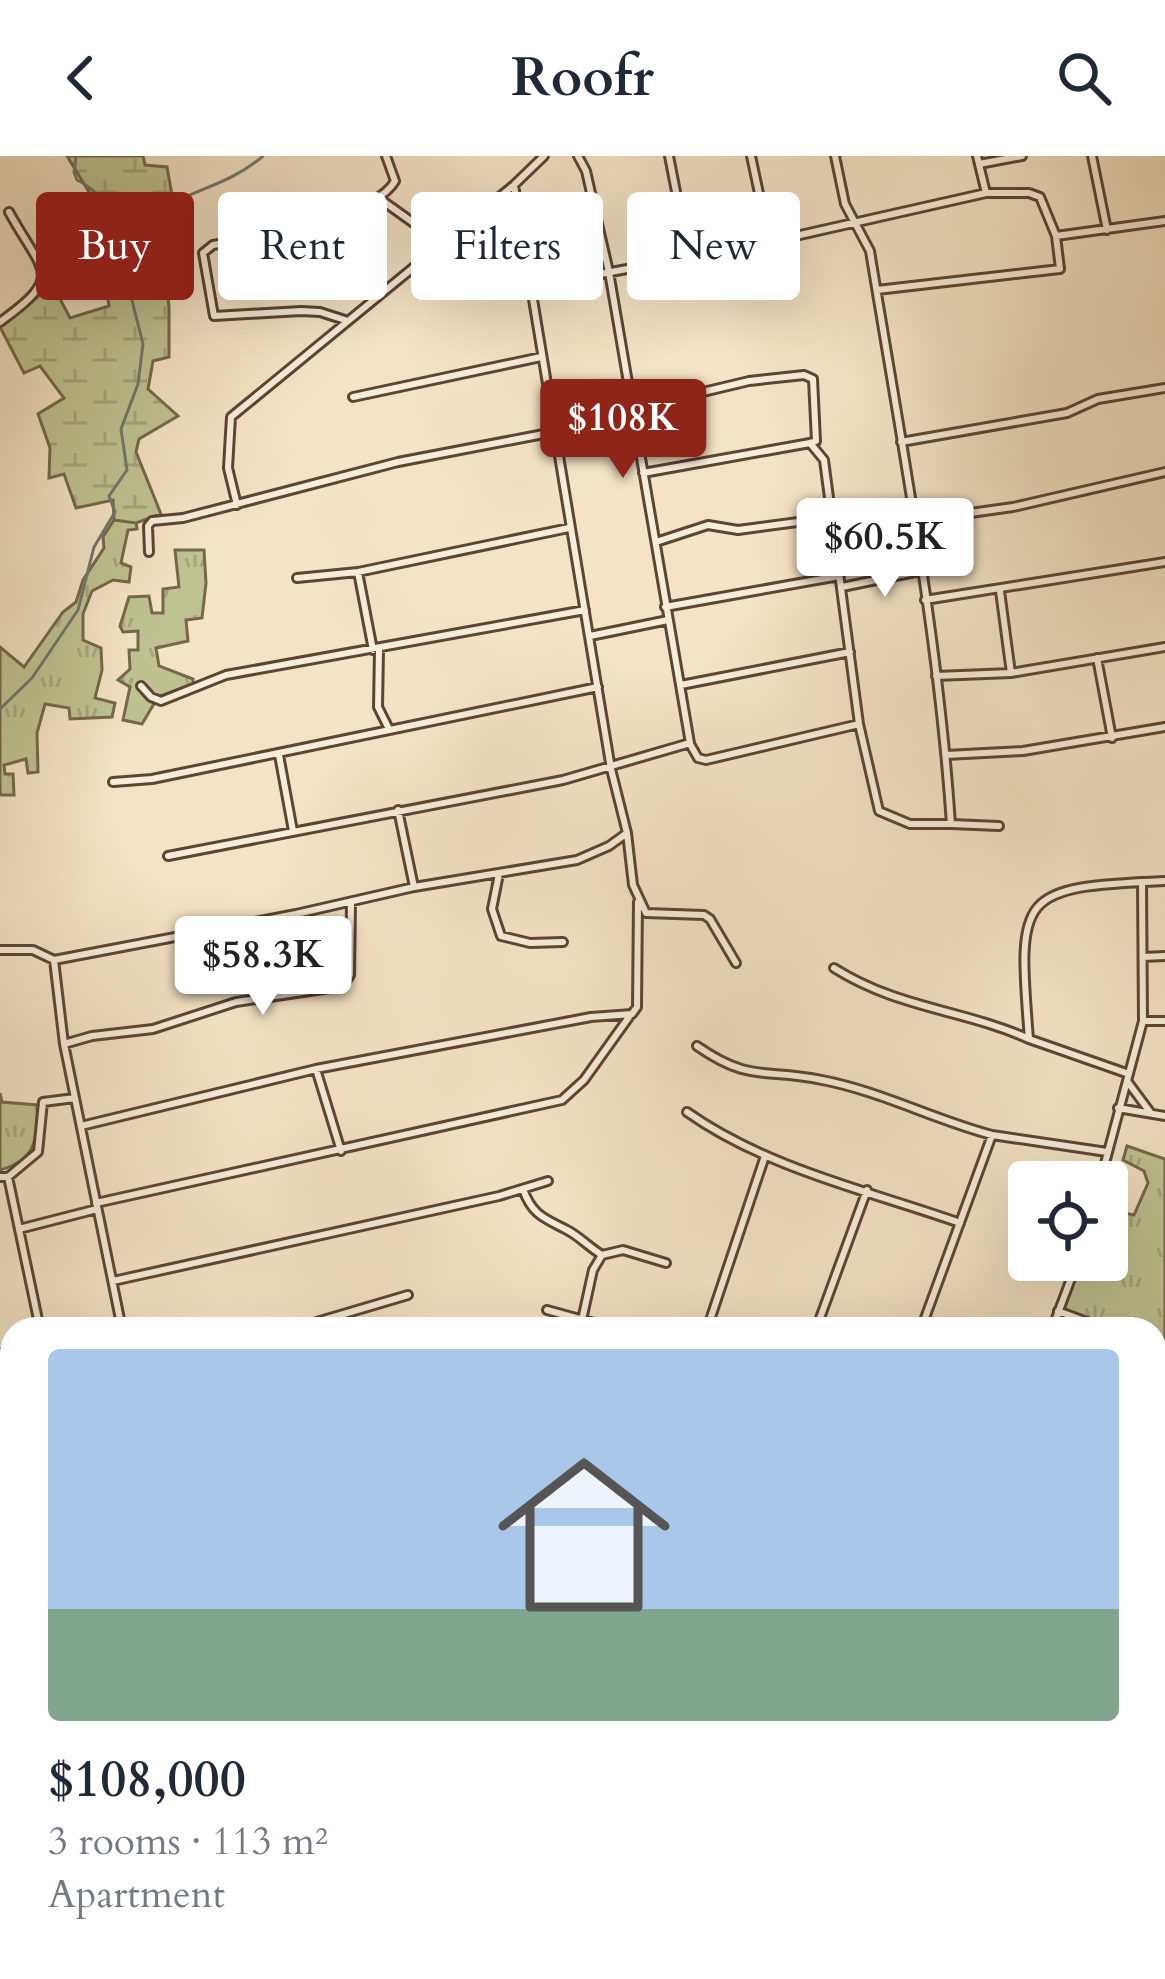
<!DOCTYPE html>
<html lang="en">
<head>
<meta charset="utf-8">
<style>
	:root { --surface:#fff; --page:#f2f2f3; --text:#1f2937; --muted:#747a83; --accent:#8f2418 }
	body { margin:0; font-family:Cardo,serif; background:var(--page); color:var(--text); height:100vh; display:flex; flex-direction:column; font-size:45px; white-space:nowrap }
	* { box-sizing:border-box; margin:0 }
	p { font-size:39px; color:var(--muted) }
	.icon { flex:none; width:66px; height:66px; fill:none; stroke:currentColor; stroke-width:2; stroke-linecap:round; stroke-linejoin:round }
	.map { position:relative; flex:1; overflow:hidden }
	.side { position:absolute; left:0px; top:1161px; width:1167px; height:663px; display:flex; flex-direction:column; background:var(--surface); border-radius:36px 36px 0 0; box-shadow:0 12px 48px #0002 }
	.side>* { flex:none }
	.top-card { position:absolute; left:36px; top:36px; width:1095px; height:108px; display:flex; gap:24px }
	.controls { position:absolute; left:1008px; top:1005px; display:grid; gap:24px }
	.controls a { display:grid; place-items:center; width:120px; height:120px; border-radius:12px; background:var(--surface); box-shadow:0 12px 48px #0002; font-size:60px }
	.price { position:absolute; translate:-50% -102px; padding:0 27px; border-radius:12px; background:#fff; color:#222; font-size:39px; line-height:78px; filter:drop-shadow(0 3px 6px #0008) }
	.price::after { content:''; position:absolute; left:50%; top:72px; width:36px; height:27px; margin-left:-18px; background:inherit; clip-path:polygon(0 0,100% 0,50% 100%) }
	.price.active { background:var(--accent); color:#fff }
	ul { padding:0; list-style:none }
	li { display:grid; align-content:center; gap:24px; height:636px; padding:0 48px }
	li span { display:grid; place-items:center; height:372px; border-radius:12px; color:#555 }
	li>.icon { margin-inline-start:auto }
	span .icon { width:216px; height:216px; fill:#fffc; stroke-width:1 }
	li b { font-size:51px }
	.chip { padding:0 42px; border-radius:12px; background:var(--surface); box-shadow:0 12px 48px #0002; font-size:42px; line-height:108px }
	.chip.active { background:var(--accent); color:#fff }
	header { display:flex; justify-content:space-between; align-items:center; height:156px; padding:0 48px; background:var(--surface); font-size:54px; font-weight:700 }
	.map>svg:first-child { display:block }
</style>
</head>
<body>
<header><svg class="icon" aria-label="back" viewBox="0 0 24 24"><path d="M15 5l-7 7 7 7"/></svg>Roofr<svg class="icon" aria-label="search" viewBox="0 0 24 24"><circle cx="10" cy="10" r="6"/><path d="M15 15l6 6"/></svg></header>
<div class="map">
<svg width="1165" height="1823" viewBox="0 0 1165 1823">
	<defs>
		<pattern id="grass-tufts" width="24" height="20" patternUnits="userSpaceOnUse" patternTransform="scale(3)"><rect width="24" height="20" fill="#bfc392"/><path d="M3 7l-1-3M5 7V3M7 7l1-3M15 17l-1-3M17 17v-4M19 17l1-3" fill="none" stroke="#a4a67c"/></pattern>
		<pattern id="wetland-marsh" width="20" height="14" patternUnits="userSpaceOnUse" patternTransform="scale(3)"><rect width="20" height="14" fill="#bfc392"/><path d="M1 5h8M5 5V1M11 12h8M15 12V8" fill="none" stroke="#a4a67c"/></pattern>
	</defs>
	<rect width="100%" height="100%" fill="#f4e3c5"/>
	<filter id="stains"><feTurbulence type="fractalNoise" baseFrequency=".00167" numOctaves="4"/><feColorMatrix values="0 0 0 0 .2 0 0 0 0 .09 0 0 0 0 .02 0 0 0 .5 -.17"/></filter>
	<radialGradient id="worn" r=".72"><stop offset=".6" stop-color="#630" stop-opacity="0"/><stop offset="1" stop-color="#630" stop-opacity=".3"/></radialGradient>
	<!-- grass -->
	<path fill="url(#grass-tufts)" stroke="#75694a" stroke-width="3" d="M114,364L136,365L137,373L128,374L121,407L131,411L129,426L113,424L92,435L83,458V484L101,492L102,514L95,542L115,547L112,561L70,563L69,552L45,548L37,577L38,616L28,617L26,603L4,609L5,618H13L14,639H0V491L24,511L63,456L76,446L83,424L104,392L103,381Z
		M175,394H204L206,427L202,462L186,464L188,485L156,492L159,510L193,523V528L158,541L142,568L123,564L130,531L118,524L130,513L129,494H138V475L123,476L120,470L129,441L149,440L152,457H163V433L179,431Z
		M0,937L2,946L37,949C38,983 36,1004 0,1014Z
		M1127,990L1165,1003V1239L1155,1258V1173H1053L1078,1104H1107V1053L1134,1059L1148,1027L1144,1015L1123,1004Z"/>
	<!-- wetland -->
	<path fill="url(#wetland-marsh)" stroke="#75694a" stroke-width="3" d="M67,0H143L145,9L167,11L177,68L154,87L165,114L169,151V201L153,205L148,233L178,260L139,283L136,296L161,358L136,367L114,364L113,344L76,352L64,318L49,322L50,292L38,258L64,242L40,210L24,217L0,171L41,138L57,137L70,162L109,150L103,116L51,127L38,91L93,68L92,41Z"/>
	<g fill="none" stroke-linecap="round" stroke-linejoin="round">
		<!-- stream -->
		<path stroke="#6f786d" stroke-width="3" d="M76,0L74,16L77,24C93,31 121,60 129,75
			M0,553L32,522L78,454L94,391L115,356L109,340L127,314L121,273L138,228L143,188L119,93C162,32 216,41 263,0"/>
		<!-- minor casing -->
		<g stroke="#5d4433" stroke-width="12">
			<path id="minor" d="M669,0L689,102
				M751,0L769,84
				M977,0L986,37
				M1092,0L1107,74
				M979,8L1022,0
				M380,43L415,68L450,81
				M1056,80L1165,65
				M532,131L769,86L986,37H1029L1040,41L1056,80L1060,113L877,134
				M345,164L320,156L301,155L214,160L203,97L213,89C257,80 373,63 395,25L386,0
				M0,166C65,119 43,118 9,56
				M353,241L541,201
				M632,253L749,225L804,219L813,223L816,285L810,287
				M901,286L1067,257L1098,243L1165,232
				M810,287L824,304L859,568L879,655L910,668H951C938,476 901,285 870,95L845,48L835,0
				M643,317L810,287
				M237,349L228,312L231,261L514,29L544,0
				M913,365L1013,351L1165,316
				M656,386L708,369L738,374L910,351
				M149,396L148,370L152,365L183,362L398,306L554,276
				M358,416L373,494
				M297,422L358,416L569,372
				M842,431L920,415
				M1000,435L1011,517
				M925,444L1165,406
				M665,451L839,420
				M590,480L668,464
				M379,494L378,551L389,573
				M1097,502L1112,582
				M936,520L1011,517L1165,491
				M681,529L850,496
				M141,530L151,541L161,545L226,519L585,454
				M690,588L698,602L706,604L859,568
				M279,599L293,675
				M946,599L1023,595L1165,571
				M113,626L152,623L598,531
				M398,654L414,731
				M951,668L999,670
				M627,677L633,729L646,757L704,759L710,763L736,807
				M168,700L563,624L690,587L609,116L586,15L578,0
				M499,718L492,753L501,780L530,787L563,786
				M0,794H33L54,804L64,888L122,1173
				M1143,801L1165,800
				M54,804L296,758L414,731L577,704L609,690L627,677L611,613L514,29
				M834,812C899,853 962,853 1029,883
				M1143,865H1165
				M64,888L92,880L153,873L236,846L343,830L350,819L351,746
				M697,890C750,927 765,912 822,924C880,935 935,964 992,979L921,1173
				M316,913L341,995
				M1129,918L1029,883C1017,737 1018,731 1165,725
				M1127,925L1150,956
				M1118,952L1165,960
				M687,956C766,1012 869,1035 960,1067
				M81,970L316,913L591,861L632,858L637,851L638,746
				M992,979L1107,996
				M0,1021H8L38,996L43,946L75,942
				M8,1021L40,1173
				M1100,1026L1143,865L1142,726
				M523,1033C532,1059 544,1062 567,1074C579,1080 590,1092 602,1099
				M96,1047L562,944L584,924L629,861
				M19,1073L97,1053
				M113,1125L499,1040L548,1025
				M547,1154L616,1173
				M1058,1155L1106,1173
				M582,1164L593,1114L602,1099L623,1094L666,1107
				M293,1173L408,1139
				M676,1173H689
				M707,1173L765,1000
				M816,1173L867,1034
				M1052,1173L1078,1104
				M1155,1191L1165,1195
				M0,1197L12,1195
				M1155,1245L1165,1216
				M1155,1266L1165,1268
				M1155,1377L1165,1381
				M0,1473L12,1475
				M1155,1476L1165,1482
				M1155,1555L1165,1527
				M0,1571L12,1573
				M1155,1660L1165,1666
				M0,1671L12,1673
				M1155,1762L1165,1769
				M0,1799L12,1800
				M42,1812L44,1823
				M239,1812L364,1823
				M723,1812L747,1823
				M1042,1812L1064,1823
				M204,1823L206,1812
				M602,1823L605,1812
				M793,1823L810,1812"/>
		</g>
		<!-- minor -->
		<use href="#minor" stroke="#f8edd9" stroke-width="6"/>
	</g>
	<rect width="100%" height="100%" filter="url(#stains)"/>
	<rect width="100%" height="100%" fill="url(#worn)"/>
</svg>
<div class="controls">
<a><svg class="icon" aria-label="locate" viewBox="0 0 24 24"><circle cx="12" cy="12" r="6"/><path d="M12 2v4M12 18v4M2 12h4M18 12h4"/></svg></a>
</div>
<b class="price active" style="left:623px;top:325px">$108K</b>
<b class="price" style="left:885px;top:444px">$60.5K</b>
<b class="price" style="left:263px;top:862px">$58.3K</b>
<div class="top-card">
<a class="chip active">Buy</a>
<a class="chip">Rent</a>
<a class="chip">Filters</a>
<a class="chip">New</a>
</div>
<section class="side">
<ul>
<li><span style="background:linear-gradient(#a9c7e8 70%,#7fa58c 0)"><svg class="icon" aria-label="home" viewBox="0 0 24 24"><path d="M3 11l9-7 9 7M6 9v11h12V9"/></svg></span><div><b>$108,000</b><p>3 rooms · 113 m²</p><p>Apartment</p></div></li>
</ul>
</section>
</div>
</body>
</html>
